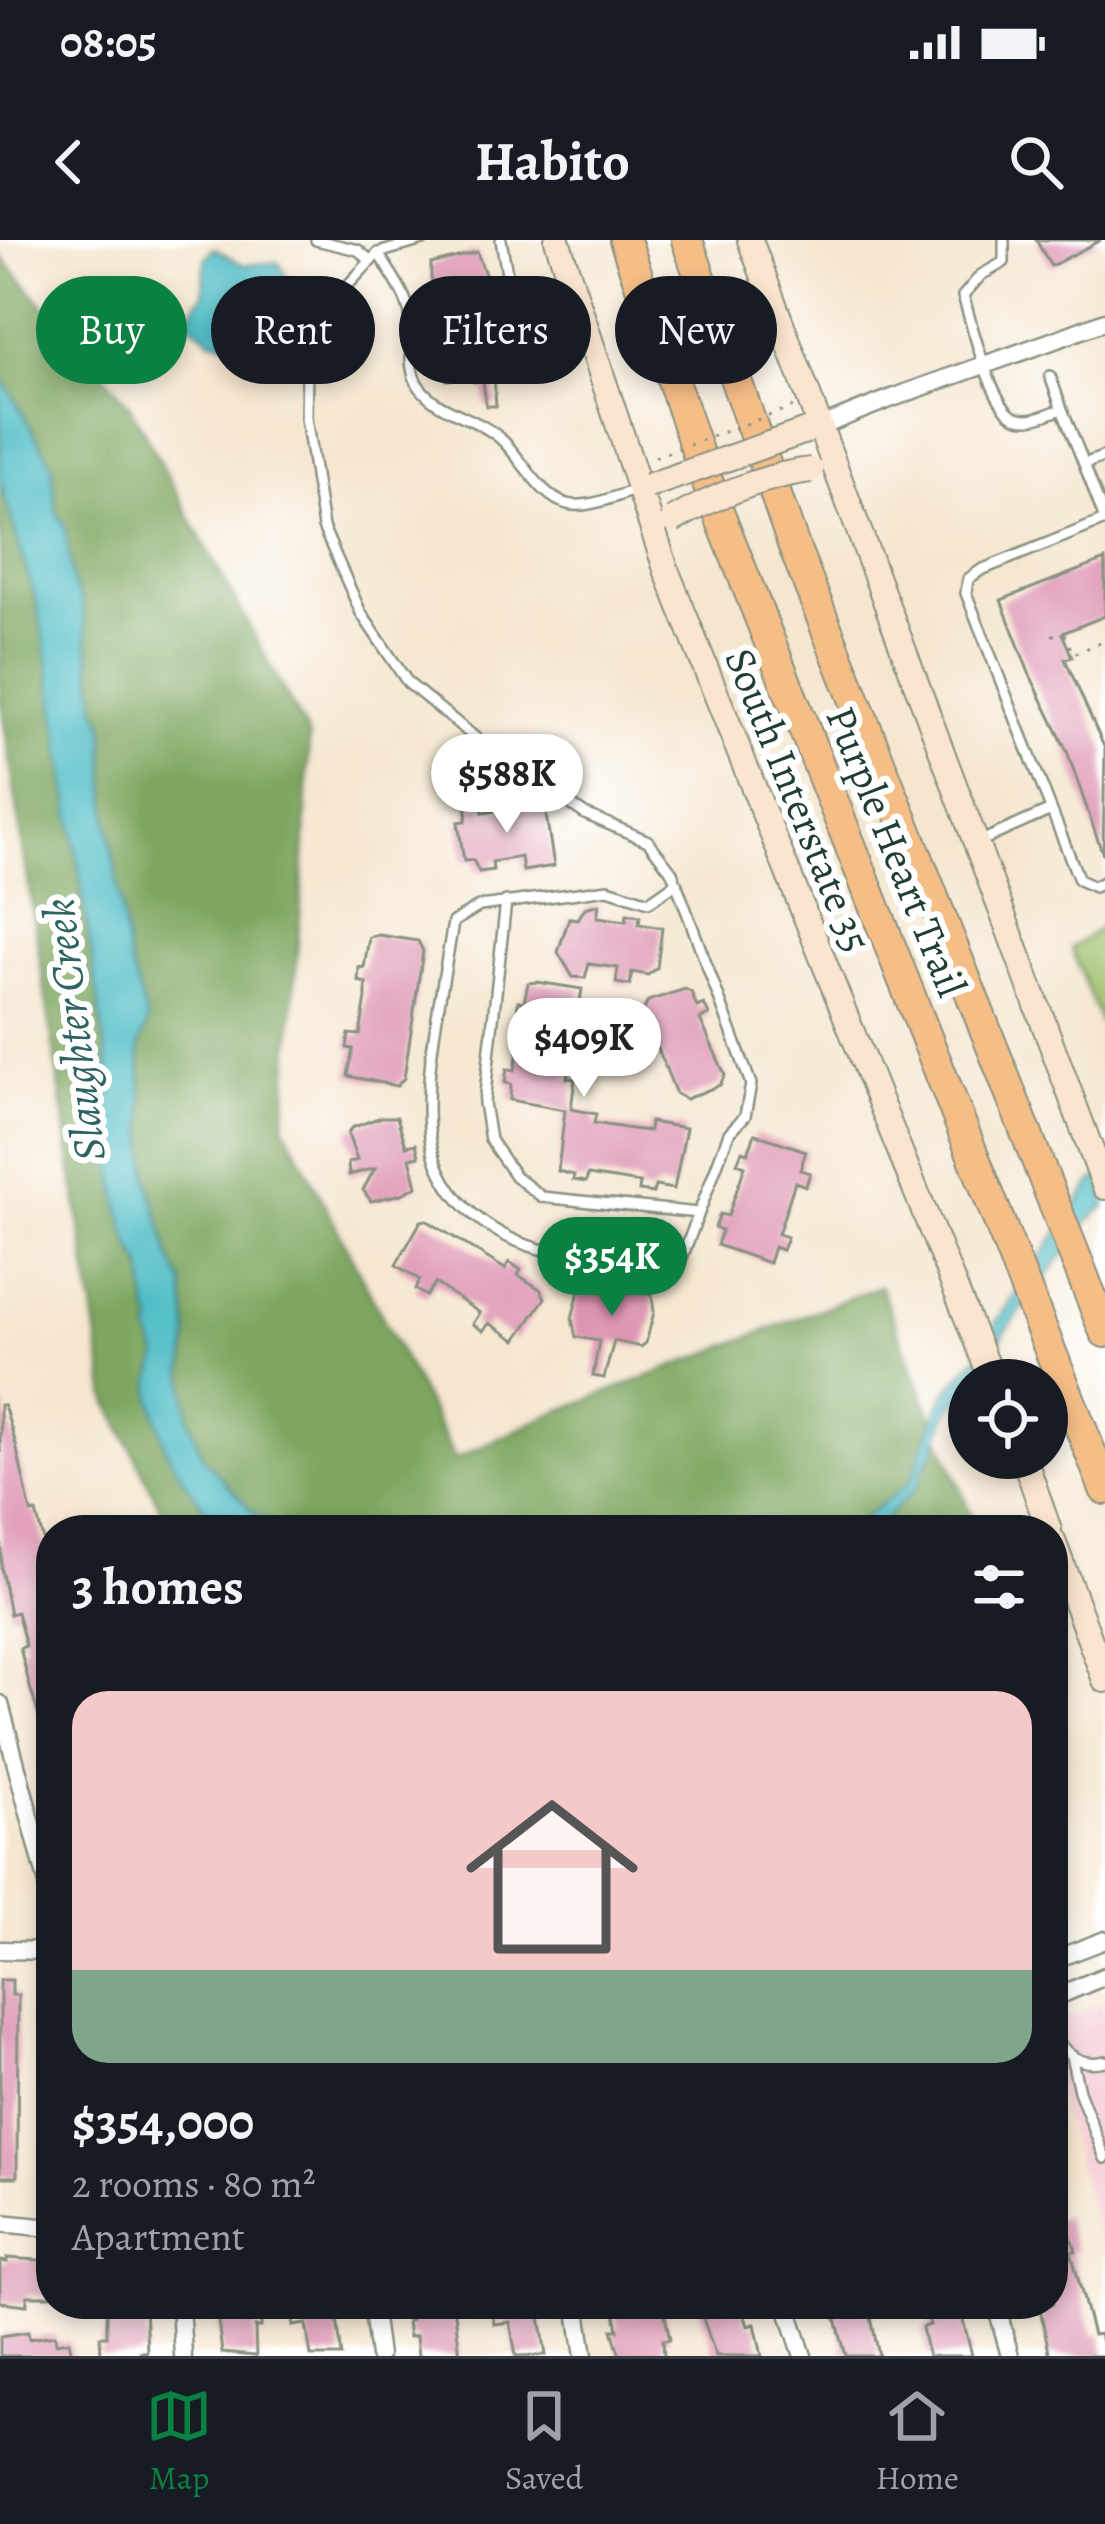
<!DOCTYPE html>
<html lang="en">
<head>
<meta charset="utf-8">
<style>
	:root { --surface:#171b24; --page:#20242c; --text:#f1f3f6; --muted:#9ea1a6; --line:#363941; --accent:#0b8043 }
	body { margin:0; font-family:Alegreya,serif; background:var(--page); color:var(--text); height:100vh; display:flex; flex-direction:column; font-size:45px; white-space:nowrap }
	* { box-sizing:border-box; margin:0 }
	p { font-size:39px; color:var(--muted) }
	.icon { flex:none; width:66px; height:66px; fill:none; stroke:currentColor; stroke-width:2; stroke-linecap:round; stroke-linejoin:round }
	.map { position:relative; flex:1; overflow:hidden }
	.side { position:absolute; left:36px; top:1275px; width:1032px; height:804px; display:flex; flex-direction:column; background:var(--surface); border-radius:48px; box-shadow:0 6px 18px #0003 }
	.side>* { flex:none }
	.hud { position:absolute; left:36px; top:36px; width:1035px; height:108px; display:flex; gap:24px }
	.controls { position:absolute; left:948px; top:1119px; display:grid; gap:24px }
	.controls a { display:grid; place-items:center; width:120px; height:120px; border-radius:50%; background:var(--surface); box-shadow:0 6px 18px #0003; font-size:60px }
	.price { position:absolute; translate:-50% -102px; padding:0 27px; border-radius:42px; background:#fff; color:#222; font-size:39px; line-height:78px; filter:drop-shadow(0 3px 6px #0008) }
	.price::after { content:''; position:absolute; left:50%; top:72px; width:36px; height:27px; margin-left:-18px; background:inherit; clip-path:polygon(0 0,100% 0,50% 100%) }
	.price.on { background:var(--accent); color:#fff }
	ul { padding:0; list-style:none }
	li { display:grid; align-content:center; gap:24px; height:636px; padding:0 36px }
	li span { display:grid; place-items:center; height:372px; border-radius:36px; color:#555 }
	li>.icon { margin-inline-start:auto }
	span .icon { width:216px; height:216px; fill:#fffc; stroke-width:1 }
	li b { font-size:51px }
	h2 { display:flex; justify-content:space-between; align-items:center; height:144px; padding:0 36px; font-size:51px }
	.chip { padding:0 42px; border-radius:54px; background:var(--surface); box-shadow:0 6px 18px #0003; font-size:42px; line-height:108px }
	.chip.on { background:var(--accent); color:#fff }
	.status { display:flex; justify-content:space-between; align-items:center; height:84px; padding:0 60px; background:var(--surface); direction:ltr }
	.status svg { height:33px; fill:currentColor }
	header { display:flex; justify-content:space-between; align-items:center; height:156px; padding:0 36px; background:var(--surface); font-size:54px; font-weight:700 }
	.menu { display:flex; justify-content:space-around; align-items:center; height:168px; border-top:3px solid var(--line); background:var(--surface); font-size:33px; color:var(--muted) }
	.menu a { display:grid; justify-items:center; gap:6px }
	.menu .on { color:var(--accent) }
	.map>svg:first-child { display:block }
</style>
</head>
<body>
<div class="status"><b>08:05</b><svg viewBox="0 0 49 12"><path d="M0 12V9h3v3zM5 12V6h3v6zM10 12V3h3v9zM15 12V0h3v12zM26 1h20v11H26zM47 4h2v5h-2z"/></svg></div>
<header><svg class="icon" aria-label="back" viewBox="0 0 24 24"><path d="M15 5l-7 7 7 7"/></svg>Habito<svg class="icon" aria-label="search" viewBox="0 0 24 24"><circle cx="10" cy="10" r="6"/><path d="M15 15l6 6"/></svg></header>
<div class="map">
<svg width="1105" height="2116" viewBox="0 0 1105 2116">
	<rect width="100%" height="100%" fill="#fff"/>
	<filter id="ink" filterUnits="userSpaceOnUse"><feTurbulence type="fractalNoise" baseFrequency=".00833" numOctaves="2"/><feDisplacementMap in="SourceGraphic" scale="24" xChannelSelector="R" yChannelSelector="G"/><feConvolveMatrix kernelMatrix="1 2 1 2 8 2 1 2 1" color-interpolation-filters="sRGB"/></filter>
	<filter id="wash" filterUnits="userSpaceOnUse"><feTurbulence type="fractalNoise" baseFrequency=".004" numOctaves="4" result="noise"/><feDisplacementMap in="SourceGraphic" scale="48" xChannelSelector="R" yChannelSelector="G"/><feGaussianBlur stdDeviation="2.7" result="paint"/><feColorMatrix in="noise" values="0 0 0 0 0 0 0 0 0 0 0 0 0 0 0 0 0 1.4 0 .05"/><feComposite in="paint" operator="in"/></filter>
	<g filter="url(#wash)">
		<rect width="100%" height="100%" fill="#f5e6cf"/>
		<!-- built -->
		<path fill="#f6cfd7" d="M1105,1762V2015L1053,1843V1783Z"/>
		<!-- green -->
		<path fill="#9ec06a" stroke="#5e7e4f" stroke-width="3" d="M1105,685V794L1071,708Z"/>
		<!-- forest -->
		<path fill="#7ea65e" stroke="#4e7249" stroke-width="3" d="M0,15L128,163L309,497L304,622L284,885L455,1219L547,1176L880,1046L973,1281L966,1290H171L107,1159L0,456Z"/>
		<!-- water -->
		<path fill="#4fbdc6" stroke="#377d7d" stroke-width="3" d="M214,8L244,25L278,22L293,48C285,77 272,93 247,108L210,99L186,80L203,54L205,19Z
			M0,134L52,224L56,270L65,286L73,343L82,362L97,468L104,482L108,579L129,720L148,782L139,806L148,937L170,1018L183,1042L189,1096L184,1130L189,1179L202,1216L254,1273L283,1290H240L205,1269L181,1236L166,1210L152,1159L151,1143L158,1118L149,1089L153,1082L148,1072L143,1027L131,1007L121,973L110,912L114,893L106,860L112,854L47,414L38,369L0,241Z
			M1105,933V966L1089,980L1005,1092L980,1140H969V1153C944,1167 943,1186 934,1210C928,1225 918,1229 919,1245L873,1290H848L910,1242L943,1156L993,1098L996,1082L1093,941Z"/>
		<g id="blocks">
			<!-- building -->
			<path fill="#de95b3" d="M1036,0H1101L1051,26Z
				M477,12L491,51L486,52L487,69L497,122H493L496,166H486L483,140L474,142V137L447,140L441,112L448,111L438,53L434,54L431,38V24Z
				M1105,320V376L1062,393L1072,417L1065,419L1105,509L1103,615L1067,511L1029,433L1001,360Z
				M525,558L526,565L545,568L554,626L523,631L521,617L492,622L493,630L479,632L473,620L464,621L458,582L466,581L467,567L482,565L483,573L511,568L510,560Z
				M599,664L597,677L626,681L627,674L640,676L639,684L662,688L657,728L648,735L632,732L630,745L616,743L618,728L589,724L585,738L573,737L558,712L569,678L578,679L585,668Z
				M379,695L418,701L423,711L404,838L397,846L348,836L353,809L347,808L349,794L360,795L366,758V743L358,741L359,727L364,728L369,697Z
				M537,742L582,749L567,838L575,839L571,869L596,874L594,883L631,889L649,891L650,882L686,888L674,949L655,946L653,953L639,951L640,943L588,935L586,942L573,940L574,935L558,931L565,870L510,860L511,844L505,843L507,829L515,830L523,776L517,775L518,761L524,762L528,743Z
				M685,749L691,752L697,767L704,764L709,775L700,779L725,835L720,845L686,859L676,854L643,771L648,761Z
				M381,877H397L406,906L416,904L419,916L410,918L417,946L402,954L371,961L363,950L375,928L349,935L348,923L357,920L348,894L351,888Z
				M755,894L806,911L800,930L810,933L806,946L795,942L778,994L787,997L782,1010L774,1007L769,1023L717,1005L722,990L715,988L720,974L728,976L745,926L737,923L742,911L748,913Z
				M426,980L505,1029L509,1022L521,1030L518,1035L540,1049L545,1058L516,1100L489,1083L483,1091L473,1084L480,1073L435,1043L426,1056L415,1049L420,1040L396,1025L421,981Z
				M609,1039L622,1041L621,1049L652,1055L654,1072L646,1103L641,1107L614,1101L604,1138L593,1136L599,1101L576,1097L572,1078L581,1044L608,1047Z
				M0,1165H4L15,1201L31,1273L36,1272L51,1330V1339L46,1340L51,1358V1501L47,1502L30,1447L20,1408L26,1406L17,1372L10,1374L1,1328Z
				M0,1740H12V1755H18L17,1937H0Z
				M1064,1976L1076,2011L1071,2012L1093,2095L1100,2094L1105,2116H1050L1039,2064H1053V1980Z
				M7,2018L51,2021V2056H27V2065L0,2062V2021L7,2022Z
				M112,2064H145L147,2112H140V2116H101L100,2096H107V2071H112Z
				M216,2064H258L261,2067V2087H255L256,2116L222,2113Z
				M290,2064H335L342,2116H311L306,2084L293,2086Z
				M412,2064H454L460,2116H418L416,2096L409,2097L407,2081L411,2080Z
				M491,2064H538L546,2115L516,2116L510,2082L494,2084Z
				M698,2064H741L748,2086L755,2084L762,2116H716Z
				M832,2064H868L879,2116H846Z
				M925,2064H959L972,2116H928L922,2087L930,2085Z
				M663,2066L670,2099L663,2100L664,2116H620L612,2090H618L615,2073Z
				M28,2092L29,2099L55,2095L56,2103L69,2101L72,2116H0V2096Z"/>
		</g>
	</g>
	<g filter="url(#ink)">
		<use href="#blocks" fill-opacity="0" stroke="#8a9282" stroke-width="3"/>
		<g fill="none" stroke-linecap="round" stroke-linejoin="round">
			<!-- lane casing -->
			<g stroke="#8a9282" stroke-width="14">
				<path id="lane" d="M316,0L358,10L371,21
					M423,0L378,13L349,44L321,84L307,134L306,178L323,287L361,373L408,443L483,504L585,574L648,601L672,632L751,844L745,876L729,893L682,1018C647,1035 602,1020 564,1014C507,1006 450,972 433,912C417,854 444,744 453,682L480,666L608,649L649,662L676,643
					M501,0L526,139
					M1004,0V22L981,35L963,56C972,83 990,166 1016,177C1031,183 1047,174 1062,169L1084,224
					M378,13C391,34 407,54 411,79C414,101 406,123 417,143C434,172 476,176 501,199C521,217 540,257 567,264C588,270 619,254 639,249
					M1050,136L1062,169
					M1105,216L1084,224L1105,280L981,330L968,339L966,353L1079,640L1094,647L1105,641
					M981,601L1051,570
					M506,661L484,863L490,900L515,936L542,957L698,973
					M1053,1795C1067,1815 1080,1827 1105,1821
					M1071,1816L1079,1851L1105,1918"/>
			</g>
			<!-- street casing -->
			<g stroke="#8a9282" stroke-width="21">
				<path id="street" d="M823,186C915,146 1011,118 1105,81
					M0,1464L47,1641L51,1690
					M0,1710L51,1711
					M1053,1720L1105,1700
					M51,1755V1886
					M1053,1758L1105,1736
					M0,1983L51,1988
					M180,2064L183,2116
					M372,2064L379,2116
					M576,2064L584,2116
					M786,2064L803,2116
					M996,2064L1010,2116"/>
			</g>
			<!-- secondary casing -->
			<g stroke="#8a9282" stroke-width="28">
				<path id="secondary" d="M557,0L667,332L992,1140
					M750,0L1105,947
					M1024,1218L1049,1290
					M1053,1301L1105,1440"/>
			</g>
			<!-- highway casing -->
			<g stroke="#8a9282" stroke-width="34">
				<path id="highway" d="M625,0L714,261L1105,1249
					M687,0L793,304L1105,1092"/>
			</g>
			<!-- path -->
			<path stroke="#8a9282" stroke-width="3" stroke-dasharray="3 9" stroke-linecap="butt" d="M1052,395H1065L1073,414L1105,401"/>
			<!-- lane -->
			<use href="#lane" stroke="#fff" stroke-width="9"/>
			<!-- street -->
			<use href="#street" stroke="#fff" stroke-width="16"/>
			<!-- secondary -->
			<use href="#secondary" stroke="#fbe5cf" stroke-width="24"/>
			<!-- highway -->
			<use href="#highway" stroke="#f6be87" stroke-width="30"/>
			<!-- secondary-bridge casing -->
			<g stroke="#8a9282" stroke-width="28" stroke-linecap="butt">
				<path id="secondary-bridge" d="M648,246L806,191
					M673,280C713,257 765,235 811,230"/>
			</g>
			<!-- path-bridge -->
			<path stroke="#8a9282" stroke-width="3" stroke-dasharray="3 9" stroke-linecap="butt" d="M655,217L793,167"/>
			<!-- secondary-bridge -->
			<use href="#secondary-bridge" stroke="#fbe5cf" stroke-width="24"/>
		</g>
	</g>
	<g text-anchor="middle" stroke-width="12" stroke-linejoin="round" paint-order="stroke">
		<!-- street labels -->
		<g font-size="42" fill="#1f3d34" stroke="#fff">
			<text transform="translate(799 560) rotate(68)" y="15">South Interstate 35</text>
			<text transform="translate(897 611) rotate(68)" y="15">Purple Heart Trail</text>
		</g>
		<!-- water labels -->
		<g font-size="45" font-style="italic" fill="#2d6360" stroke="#fff">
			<text transform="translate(73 790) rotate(-97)" y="16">Slaughter Creek</text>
		</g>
	</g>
</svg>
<div class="controls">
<a><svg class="icon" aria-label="locate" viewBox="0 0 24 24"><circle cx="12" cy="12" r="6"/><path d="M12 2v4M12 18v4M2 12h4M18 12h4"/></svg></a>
</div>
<b class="price" style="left:507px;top:596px">$588K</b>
<b class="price" style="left:584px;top:860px">$409K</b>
<b class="price on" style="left:612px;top:1079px">$354K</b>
<div class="hud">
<a class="chip on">Buy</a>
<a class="chip">Rent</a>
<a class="chip">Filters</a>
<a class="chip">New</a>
</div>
<section class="side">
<h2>3 homes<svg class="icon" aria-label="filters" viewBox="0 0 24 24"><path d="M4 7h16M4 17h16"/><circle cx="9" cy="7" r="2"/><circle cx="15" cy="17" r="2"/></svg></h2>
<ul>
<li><span style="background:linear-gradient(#f6c9c9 75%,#7fa58c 0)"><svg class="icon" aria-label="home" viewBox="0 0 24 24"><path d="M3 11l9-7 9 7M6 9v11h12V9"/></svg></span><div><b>$354,000</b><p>2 rooms · 80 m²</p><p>Apartment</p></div></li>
</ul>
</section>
</div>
<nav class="menu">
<a class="on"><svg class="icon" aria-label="map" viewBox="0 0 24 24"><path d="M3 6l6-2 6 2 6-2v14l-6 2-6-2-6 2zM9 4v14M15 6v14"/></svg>Map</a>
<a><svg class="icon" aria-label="saved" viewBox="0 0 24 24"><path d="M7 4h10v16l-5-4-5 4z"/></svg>Saved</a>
<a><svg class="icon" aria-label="home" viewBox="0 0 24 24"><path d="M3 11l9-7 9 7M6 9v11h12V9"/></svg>Home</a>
</nav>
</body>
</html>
